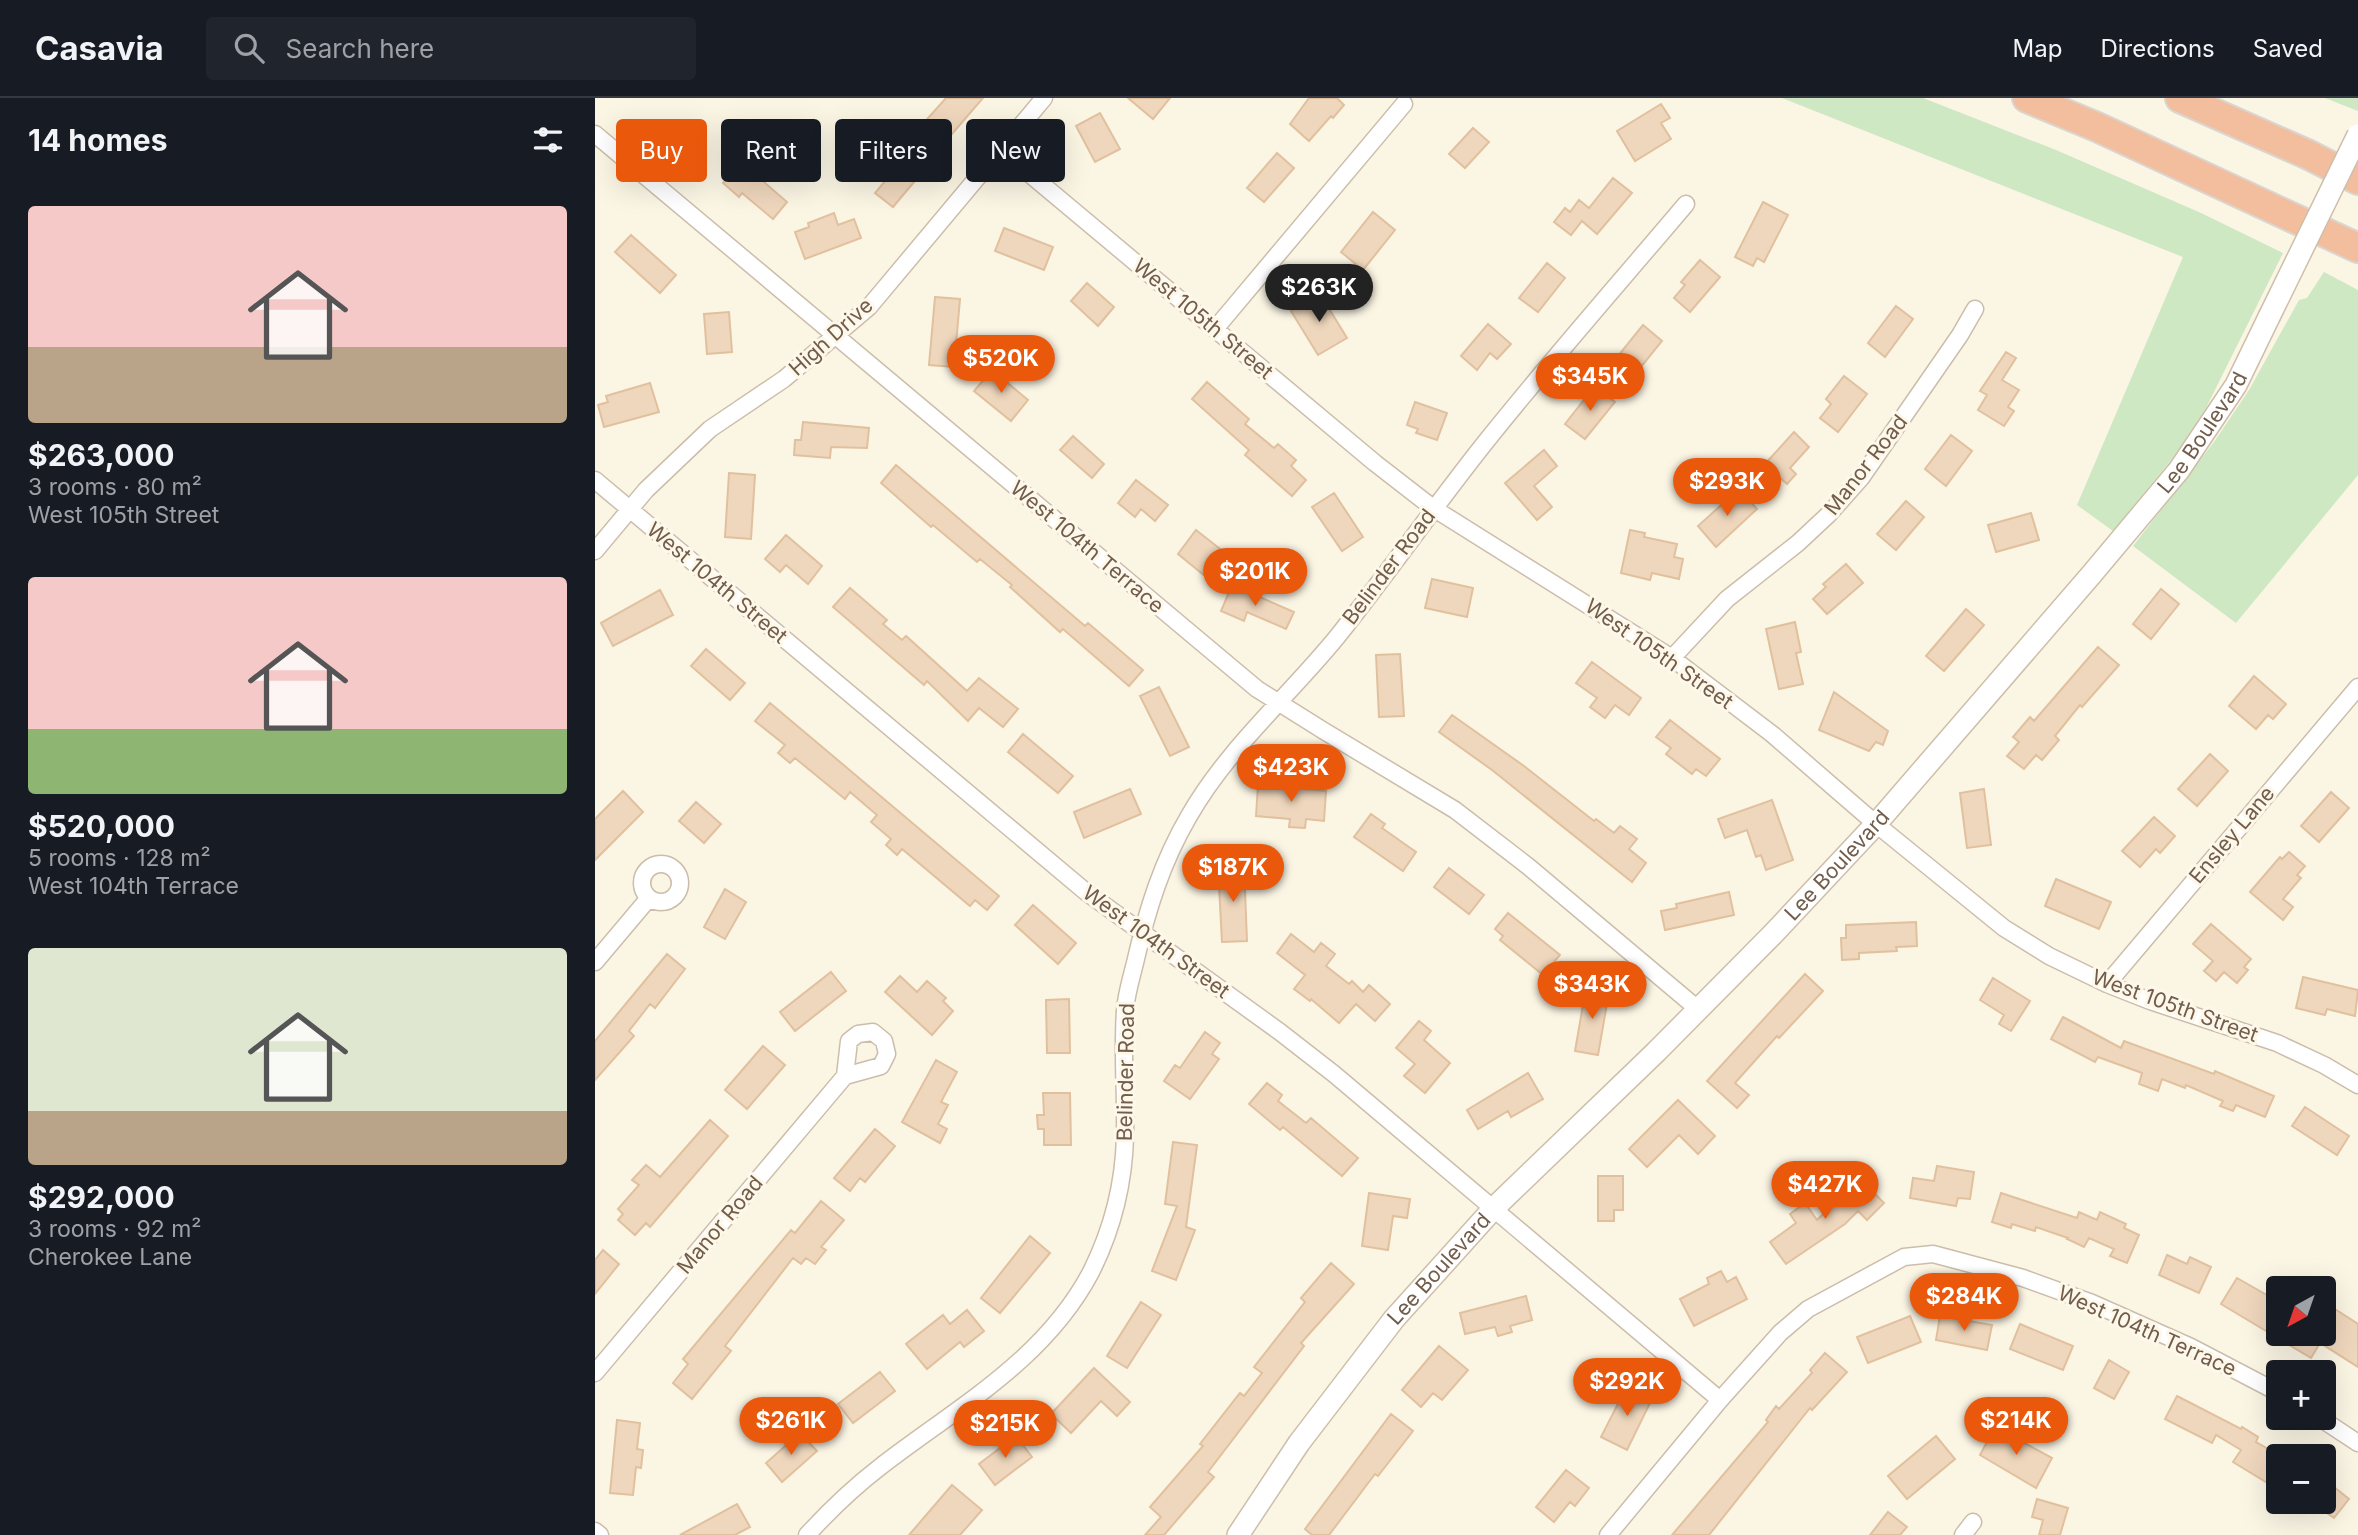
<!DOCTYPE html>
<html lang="en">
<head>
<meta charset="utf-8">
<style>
	:root { --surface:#171b24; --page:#20242c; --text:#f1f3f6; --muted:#9ea1a6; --line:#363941; --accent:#ea580c }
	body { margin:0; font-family:Inter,sans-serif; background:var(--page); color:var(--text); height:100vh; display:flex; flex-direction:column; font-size:26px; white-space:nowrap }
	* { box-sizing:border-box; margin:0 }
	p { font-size:23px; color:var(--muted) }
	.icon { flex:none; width:38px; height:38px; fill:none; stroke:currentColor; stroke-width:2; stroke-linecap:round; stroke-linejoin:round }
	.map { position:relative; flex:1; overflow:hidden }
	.sheet { display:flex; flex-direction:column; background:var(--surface); width:595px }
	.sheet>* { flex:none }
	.hud { position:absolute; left:21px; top:21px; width:665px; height:63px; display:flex; gap:14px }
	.needle { width:46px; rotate:220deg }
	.fabs { position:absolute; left:1671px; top:1178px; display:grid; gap:14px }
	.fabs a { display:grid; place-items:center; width:70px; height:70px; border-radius:7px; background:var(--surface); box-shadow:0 7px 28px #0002; font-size:35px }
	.price { position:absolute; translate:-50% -60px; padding:0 16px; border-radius:24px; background:var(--accent); color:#fff; font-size:23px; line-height:46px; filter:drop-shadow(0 2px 4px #0008) }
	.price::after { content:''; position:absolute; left:50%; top:42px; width:21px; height:16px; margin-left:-10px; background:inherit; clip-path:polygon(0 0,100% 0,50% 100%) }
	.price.selected { background:#222; color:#fff }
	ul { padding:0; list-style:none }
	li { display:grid; align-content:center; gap:14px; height:371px; padding:0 28px }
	li span { display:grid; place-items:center; height:217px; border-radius:7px; color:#555 }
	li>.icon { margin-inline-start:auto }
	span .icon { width:126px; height:126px; fill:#fffc; stroke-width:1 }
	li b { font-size:30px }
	h2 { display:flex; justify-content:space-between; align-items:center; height:84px; padding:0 28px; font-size:30px }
	.chip { padding:0 24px; border-radius:7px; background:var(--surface); box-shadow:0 7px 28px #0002; font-size:24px; line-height:63px }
	.chip.selected { background:var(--accent); color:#fff }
	header { display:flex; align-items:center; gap:42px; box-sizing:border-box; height:98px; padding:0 35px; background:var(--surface); border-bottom:2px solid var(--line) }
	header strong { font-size:33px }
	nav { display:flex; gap:38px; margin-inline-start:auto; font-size:24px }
	.search { width:490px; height:63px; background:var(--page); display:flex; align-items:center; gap:18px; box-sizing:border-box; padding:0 24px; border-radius:7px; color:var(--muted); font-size:26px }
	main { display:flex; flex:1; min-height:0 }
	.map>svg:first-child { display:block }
</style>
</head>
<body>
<header>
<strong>Casavia</strong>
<div class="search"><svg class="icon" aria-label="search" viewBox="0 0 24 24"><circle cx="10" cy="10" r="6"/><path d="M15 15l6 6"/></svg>Search here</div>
<nav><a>Map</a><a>Directions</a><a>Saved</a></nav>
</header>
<main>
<section class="sheet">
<h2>14 homes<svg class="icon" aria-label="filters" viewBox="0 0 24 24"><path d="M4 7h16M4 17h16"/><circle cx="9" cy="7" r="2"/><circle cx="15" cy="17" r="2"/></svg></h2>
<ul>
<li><span style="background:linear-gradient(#f6c9c9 65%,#b9a48a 0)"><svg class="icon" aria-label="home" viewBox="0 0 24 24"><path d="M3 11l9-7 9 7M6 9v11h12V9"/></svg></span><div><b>$263,000</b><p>3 rooms · 80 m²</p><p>West 105th Street</p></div></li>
<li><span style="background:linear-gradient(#f6c9c9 70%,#8fb573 0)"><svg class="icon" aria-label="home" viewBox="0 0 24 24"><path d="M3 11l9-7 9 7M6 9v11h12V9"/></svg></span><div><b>$520,000</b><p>5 rooms · 128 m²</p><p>West 104th Terrace</p></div></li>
<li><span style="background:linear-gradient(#dfe7d0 75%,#b9a48a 0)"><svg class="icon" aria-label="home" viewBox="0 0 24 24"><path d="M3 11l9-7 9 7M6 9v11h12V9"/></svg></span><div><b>$292,000</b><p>3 rooms · 92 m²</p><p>Cherokee Lane</p></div></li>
</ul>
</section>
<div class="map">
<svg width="1763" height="1437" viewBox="0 0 1763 1437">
	<rect width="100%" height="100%" fill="#fbf5e4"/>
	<!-- green -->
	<path fill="#cde8c3" d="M1187,0H1328L1461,52L1606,115L1688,155L1610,312L1577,361L1518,433L1482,407L1588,159Z
		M1730,0H1763V13Z
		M1729,174L1763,192V377L1641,525L1538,448L1619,344L1654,292L1704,202L1712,200Z"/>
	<!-- building -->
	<path fill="#efd7bd" stroke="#e1c09e" stroke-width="2" d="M351,0H388L338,58L340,59L298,109L280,95L301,70L297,67L306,57L310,60L332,33L326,28Z
		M533,0H575L558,21Z
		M714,0H742L749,7L738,20L736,18L714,43L695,26Z
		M1066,6L1075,20L1066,25L1076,41L1040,63L1022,33Z
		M505,15L525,51L500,64L481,28Z
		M878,30L894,44L870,70L854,56Z
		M682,55L699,70L669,104L652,90Z
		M146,64L192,104L178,121L147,95L144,99L128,85Z
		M1018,80L1037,95L1002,136L987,123L976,137L959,124L970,110L975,114L984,102L994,110Z
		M1168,104L1193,117L1169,164L1162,160L1158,168L1140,159Z
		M778,114L800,132L768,172L746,154Z
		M239,115L243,127L259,121L266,140L210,161L200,134L214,129L213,125Z
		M409,130L458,149L449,172L400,153Z
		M36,137L81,177L65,195L20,154Z
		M1105,162L1125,179L1095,214L1079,200L1090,187L1086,184Z
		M952,165L970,180L943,214L924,200Z
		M492,185L519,209L503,228L476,203Z
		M725,196L752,240L723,257L696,213Z
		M340,199L365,201L359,269L334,267Z
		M1301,208L1318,221L1290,259L1273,245Z
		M134,214L137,254L112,256L109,216Z
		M893,226L916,246L902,261L895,255L882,272L866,258Z
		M1048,227L1067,243L1037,280L1018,264Z
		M1411,254L1421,260L1407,282L1424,292L1413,309L1419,313L1409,328L1383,312L1392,297L1385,293Z
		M397,272L433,302L416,323L379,293Z
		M1249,278L1272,296L1243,334L1225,320L1236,306L1231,301Z
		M612,284L654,321L650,326L679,350L683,346L701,362L696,368L711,382L697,398L650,357L654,352L597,301Z
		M55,285L64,314L9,329L3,307L13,304L11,298Z
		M1000,288L1020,304L990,341L970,326Z
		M820,304L852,315L842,342L821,335L823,331L812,327Z
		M208,324L274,330L272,350L236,349L235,360L199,357L200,342H206Z
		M1199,334L1214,349L1195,370L1201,376L1192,386L1170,366Z
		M1356,337L1377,353L1351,388L1330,371Z
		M478,338L509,366L497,380L465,352Z
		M949,352L962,368L939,388L957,409L942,422L910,385Z
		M301,367L490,528L493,525L548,572L534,588L468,531L465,534L415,489L417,487L385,461L382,464L338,427L336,429L286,385Z
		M134,375L160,377L156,441L130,439Z
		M541,382L573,407L560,423L546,411L540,419L523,405Z
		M1144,391L1162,411L1121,449L1103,428Z
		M739,395L768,439L747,453L717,409Z
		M1311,403L1329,419L1301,452L1282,436Z
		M1436,415L1444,442L1401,454L1393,427Z
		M601,432L634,458L615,482L583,456Z
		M1035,432L1050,435L1049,439L1082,446L1079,459L1088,461L1084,481L1057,475L1055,482L1026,475Z
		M191,437L227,468L213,486L191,467L185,474L170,461Z
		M1251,466L1268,485L1232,516L1218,501L1231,489L1228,486Z
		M837,481L878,490L872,519L830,510Z
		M637,487L699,514L691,531L652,514L649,523L626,513Z
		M255,490L292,522L288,526L307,542L311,538L372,593L384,580L423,611L408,629L384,610L373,623L332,583L329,587L238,509Z
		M1566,491L1584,506L1556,541L1538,526Z
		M65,492L78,517L18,548L6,525Z
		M1371,511L1389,527L1349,573L1331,558Z
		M1200,524L1206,554L1201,555L1208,586L1184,591L1171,531Z
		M1503,549L1524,567L1487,609L1485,607L1460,638L1464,642L1447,662L1441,657L1429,671L1412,658L1424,644L1418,639L1435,619L1439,623Z
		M111,551L150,585L135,602L96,568Z
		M805,556L809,618L784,619L781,557Z
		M997,564L1046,600L1034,617L1020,607L1010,620L995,609L1002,600L981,585Z
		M1659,578L1691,606L1678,621L1673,617L1661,631L1634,608Z
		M564,589L594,649L575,658L545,598Z
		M1239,594L1293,633L1288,647L1281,644L1274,653L1224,632Z
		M175,605L404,798L392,812L380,802L375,808L307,751L302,757L291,747L296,741L276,724L282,717L255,694L250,701L200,660L195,665L183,655L190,647L160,623Z
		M857,617L929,668L999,723L1001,721L1019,735L1025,728L1042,741L1034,751L1051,765L1037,784L897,672L844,634Z
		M1075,622L1125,661L1111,678L1101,671L1097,676L1071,656L1076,650L1061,639Z
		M428,636L478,678L463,695L413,654Z
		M1615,656L1633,673L1602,708L1583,691Z
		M663,687L731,693L729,723L711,721L710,730L694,729L695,721L661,718Z
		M535,691L546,716L489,740L479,714Z
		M1389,691L1396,747L1372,750L1365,695Z
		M28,693L48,714L0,762V721Z
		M1736,694L1754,710L1724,744L1706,728Z
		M1177,702L1198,762L1171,772L1166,757L1161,759L1152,732L1130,740L1123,721Z
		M101,704L126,726L109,745L84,723Z
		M776,716L790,726L787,730L821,754L808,773L759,739Z
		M1559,719L1580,738L1565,755L1561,751L1545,769L1527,753Z
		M1694,754L1710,768L1702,777L1706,780L1688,801L1698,809L1688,822L1655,794L1685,759L1687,761Z
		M649,768L652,843L627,844L623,769Z
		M854,770L889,797L874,816L839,789Z
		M1461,781L1516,804L1504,831L1450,808Z
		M130,791L151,804L130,841L109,829Z
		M1134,794L1139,817L1070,832L1066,813L1082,810L1081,806Z
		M438,807L481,845L463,866L420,827Z
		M913,815L965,857L948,877L905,842L908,838L900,831Z
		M1321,824L1322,848L1301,849L1302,853L1264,855V861L1247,862L1246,840H1251V827Z
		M1616,826L1656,861L1649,869L1653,872L1642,885L1629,874L1621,883L1609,873L1618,863L1598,846Z
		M696,836L719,854L726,845L740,856L731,868L754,886L757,883L768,894L774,887L795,906L780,923L761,906L744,925L716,901L715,903L699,891L710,877L682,855Z
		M72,856L90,871L60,910L55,906L34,933L39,938L0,982V943Z
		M236,874L251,893L200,933L185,914Z
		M1210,876L1228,893L1184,940L1182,938L1140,985L1154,997L1142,1010L1112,983Z
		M305,878L322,894L332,883L351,900L348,903L358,913L337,937L290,894Z
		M1708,879L1763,892L1760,918L1732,911L1730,917L1701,910Z
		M1398,880L1435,903L1416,933L1404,926L1409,917L1385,902Z
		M991,890L1014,894L1003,957L980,953Z
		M474,901L475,955H452L451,902Z
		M1468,919L1526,950L1529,943L1619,976L1620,973L1679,998L1670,1019L1641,1007L1638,1013L1625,1008L1628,1003L1591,987L1590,990L1567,981L1563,993L1544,986L1547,975L1503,959L1500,964L1456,941Z
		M824,923L836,933L829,942L855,965L830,995L809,978L820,966L801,950Z
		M610,934L625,945L617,956L624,961L595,1001L569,983L580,967L585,970Z
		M168,948L190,967L152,1011L130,992Z
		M341,962L362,974L346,1004L353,1007L343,1026L352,1031L345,1045L307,1024Z
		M933,975L948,1001L916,1019L913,1013L883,1031L872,1012Z
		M672,985L687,997L683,1003L711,1025L716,1020L763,1060L747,1078L688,1029L685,1032L654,1006Z
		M448,995H475L476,1047H449V1031H443L442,1017H449Z
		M1083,1002L1120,1038L1103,1056L1084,1037L1052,1069L1034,1051Z
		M1710,1009L1754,1038L1742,1057L1697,1028Z
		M115,1022L133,1038L55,1129L51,1125L40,1137L23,1122L28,1116L23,1111L44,1087L37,1082L51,1067L65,1079Z
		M280,1031L300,1048L270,1084L265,1080L255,1093L239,1080Z
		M578,1044L602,1047L591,1129L600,1132L581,1182L557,1173L582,1108L570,1106Z
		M1342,1068L1379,1074L1375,1101L1363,1100L1361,1108L1315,1100L1318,1080L1339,1083Z
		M1003,1078H1028V1112H1019V1123H1003Z
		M1265,1081L1289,1105L1272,1122L1263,1113L1250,1126L1191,1166L1175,1144L1201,1125L1195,1116L1210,1105L1222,1122Z
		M774,1095L815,1101L812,1120L798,1118L793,1152L767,1148Z
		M1406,1095L1482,1120L1484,1114L1502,1122L1505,1114L1531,1126L1529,1130L1544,1137L1532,1165L1515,1158L1519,1151L1494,1140L1489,1149L1472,1141L1473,1140L1441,1129L1440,1133L1417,1126L1416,1130L1397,1124Z
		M226,1103L249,1122L226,1149L231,1152L220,1166L211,1160L206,1166L198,1160L130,1248L136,1253L97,1301L78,1285L93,1266L88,1261L196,1132L200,1135Z
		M435,1138L455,1155L405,1215L386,1200Z
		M8,1152L24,1166L0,1196V1162Z
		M1572,1157L1592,1166L1595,1159L1616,1169L1604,1195L1564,1177Z
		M736,1165L759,1186L706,1245L709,1248L613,1374L619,1379L569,1437H550L566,1419L555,1409L608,1348L605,1346L645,1295L649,1298L667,1275L659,1269L710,1204L706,1200Z
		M1126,1173L1132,1184L1141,1179L1152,1201L1099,1228L1085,1201L1114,1186L1112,1180Z
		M1642,1180L1684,1204V1236H1729V1204L1763,1226V1269L1725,1245L1716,1260L1626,1206Z
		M931,1198L937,1222L915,1228L917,1234L903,1238L900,1229L870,1236L865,1215Z
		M546,1204L566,1217L532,1270L512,1258Z
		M372,1212L389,1233L369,1249L365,1244L332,1271L311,1246L348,1217L355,1226Z
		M1315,1218L1326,1244L1273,1265L1262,1239Z
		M1345,1218L1397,1227L1392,1252L1341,1242Z
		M1425,1226L1478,1248L1468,1272L1415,1251Z
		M844,1248L873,1272L847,1302L838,1295L826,1309L807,1292Z
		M1230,1255L1252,1274L1217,1312L1215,1310L1114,1437H1077L1173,1324L1171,1322L1181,1308L1184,1311L1217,1275L1215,1272Z
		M1514,1262L1534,1274L1519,1301L1499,1290Z
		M499,1270L535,1304L522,1318L506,1303L476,1335L456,1316Z
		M285,1274L300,1293L258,1325L243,1306Z
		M1032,1288L1057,1301L1032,1352L1006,1339Z
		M1582,1298L1646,1331L1647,1329L1663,1339L1661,1344L1684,1357V1392L1638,1364L1646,1352L1621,1337L1617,1345L1570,1321Z
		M796,1316L818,1333L783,1378L780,1376L734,1437H717L710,1431Z
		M22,1322L45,1325L42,1351L48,1352L46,1370L41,1369L38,1397L15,1395Z
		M1400,1329L1457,1360L1441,1390L1385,1357Z
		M205,1335L222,1353L187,1384L171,1365Z
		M421,1338L437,1359L400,1387L384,1366Z
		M1341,1338L1360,1361L1312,1401L1293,1378Z
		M971,1372L994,1390L980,1408L975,1404L959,1424L941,1409Z
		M1729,1381L1754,1401L1739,1420L1729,1413Z
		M357,1387L387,1412L365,1437H314Z
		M1442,1401L1473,1410L1465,1437H1444L1448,1422L1437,1419Z
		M142,1406L155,1429L140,1437H85Z
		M1293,1414L1312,1429L1305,1437H1275Z"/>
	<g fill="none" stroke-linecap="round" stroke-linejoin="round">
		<!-- street casing -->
		<g stroke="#ccbdab" stroke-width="19">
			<path id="street" d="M0,36L662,591L729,633L860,712L934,769L1104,912
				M406,52L780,365L838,410L1077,560L1177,636L1281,726L1409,830L1454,858L1512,886L1555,903L1682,945L1729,967L1763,987
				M620,231L809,6
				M0,382L491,794L685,934L739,976L1125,1302
				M0,453L51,392L115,331L189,281L274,209L449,0
				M1077,560L1132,501L1203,445L1234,416L1266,380L1365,237L1380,211
				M47 785a19 19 0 1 1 38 0a19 19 0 1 1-38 0Z
				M0,864L54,800
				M1512,886L1763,589
				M0,1275L250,978L286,968L292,956L289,943L278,934L263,936L254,943L250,978
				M1725,1320L1763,1345
				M0,1433L5,1437
				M212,1437C234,1413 259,1389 285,1369C361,1310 449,1263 496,1174C517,1132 529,1084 530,1038C531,996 527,955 530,913C531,897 536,881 540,865C552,812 567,764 594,718C633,650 693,599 742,539C794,474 841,406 893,341C957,261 1025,184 1091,106
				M1013,1437L1125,1302L1185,1235L1213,1211L1309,1159L1338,1156L1428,1180L1497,1205L1596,1249L1684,1295
				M1368,1437L1378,1424"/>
		</g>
		<!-- secondary casing -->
		<g stroke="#cebea9" stroke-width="24">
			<g id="secondary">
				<path id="s1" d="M643,1437L704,1345L799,1221L899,1110L1061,954L1178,836L1281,726L1496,477L1584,372L1641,287L1674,219"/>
			</g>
		</g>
		<!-- highway casing -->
		<g stroke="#dad5d0" stroke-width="32">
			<path id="highway" d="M1432,0L1502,29L1763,150
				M1585,0L1714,57L1763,82"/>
		</g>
		<!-- street -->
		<use href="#street" stroke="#fff" stroke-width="16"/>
		<!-- secondary -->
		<use href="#secondary" stroke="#fff" stroke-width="21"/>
		<!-- highway -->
		<use href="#highway" stroke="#f2be9d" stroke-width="28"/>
		<!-- secondary-bridge casing -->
		<g stroke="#cebea9" stroke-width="24" stroke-linecap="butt">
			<path id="secondary-bridge" d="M1674,219L1763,37"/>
		</g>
		<!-- secondary-bridge -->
		<use href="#secondary-bridge" stroke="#fff" stroke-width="21"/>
	</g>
	<g text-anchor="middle" stroke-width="6" stroke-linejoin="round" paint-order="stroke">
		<!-- street labels -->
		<g font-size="21" fill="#725d4b" stroke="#fef8ea">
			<text transform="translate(608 221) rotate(40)" y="7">West 105th Street</text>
			<text transform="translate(236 239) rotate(-42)" y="7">High Drive</text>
			<text dy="7" stroke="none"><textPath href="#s1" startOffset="1468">Lee Boulevard</textPath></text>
			<text transform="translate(1271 367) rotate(-52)" y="7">Manor Road</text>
			<text transform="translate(492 449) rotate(40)" y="7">West 104th Terrace</text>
			<text transform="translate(794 469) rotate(-53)" y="7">Belinder Road</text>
			<text transform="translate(122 485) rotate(40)" y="7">West 104th Street</text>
			<text transform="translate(1064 556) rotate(35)" y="7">West 105th Street</text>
			<text transform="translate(1637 737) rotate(-50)" y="7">Ensley Lane</text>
			<text dy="7" stroke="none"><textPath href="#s1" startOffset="901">Lee Boulevard</textPath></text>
			<text transform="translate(561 844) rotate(36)" y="7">West 104th Street</text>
			<text transform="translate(1580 908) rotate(20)" y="7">West 105th Street</text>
			<text transform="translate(531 974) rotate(-89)" y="7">Belinder Road</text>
			<text transform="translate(125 1127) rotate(-50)" y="7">Manor Road</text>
			<text dy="7" stroke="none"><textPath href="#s1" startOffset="334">Lee Boulevard</textPath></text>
			<text transform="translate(1552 1233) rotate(24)" y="7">West 104th Terrace</text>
		</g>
	</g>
</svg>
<div class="fabs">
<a><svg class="needle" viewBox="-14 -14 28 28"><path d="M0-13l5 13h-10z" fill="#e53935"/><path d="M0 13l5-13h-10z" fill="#9ea1a6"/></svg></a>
<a>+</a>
<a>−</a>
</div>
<b class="price selected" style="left:724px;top:226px">$263K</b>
<b class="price" style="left:406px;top:297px">$520K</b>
<b class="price" style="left:995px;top:315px">$345K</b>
<b class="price" style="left:1132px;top:420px">$293K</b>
<b class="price" style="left:660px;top:510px">$201K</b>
<b class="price" style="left:696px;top:706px">$423K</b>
<b class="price" style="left:638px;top:806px">$187K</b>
<b class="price" style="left:997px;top:923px">$343K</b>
<b class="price" style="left:1230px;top:1123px">$427K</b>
<b class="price" style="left:1369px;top:1235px">$284K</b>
<b class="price" style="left:1032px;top:1320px">$292K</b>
<b class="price" style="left:196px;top:1359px">$261K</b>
<b class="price" style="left:1421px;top:1359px">$214K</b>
<b class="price" style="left:410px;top:1362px">$215K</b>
<div class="hud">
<a class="chip selected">Buy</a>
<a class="chip">Rent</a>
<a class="chip">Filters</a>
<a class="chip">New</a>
</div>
</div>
</main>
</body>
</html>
